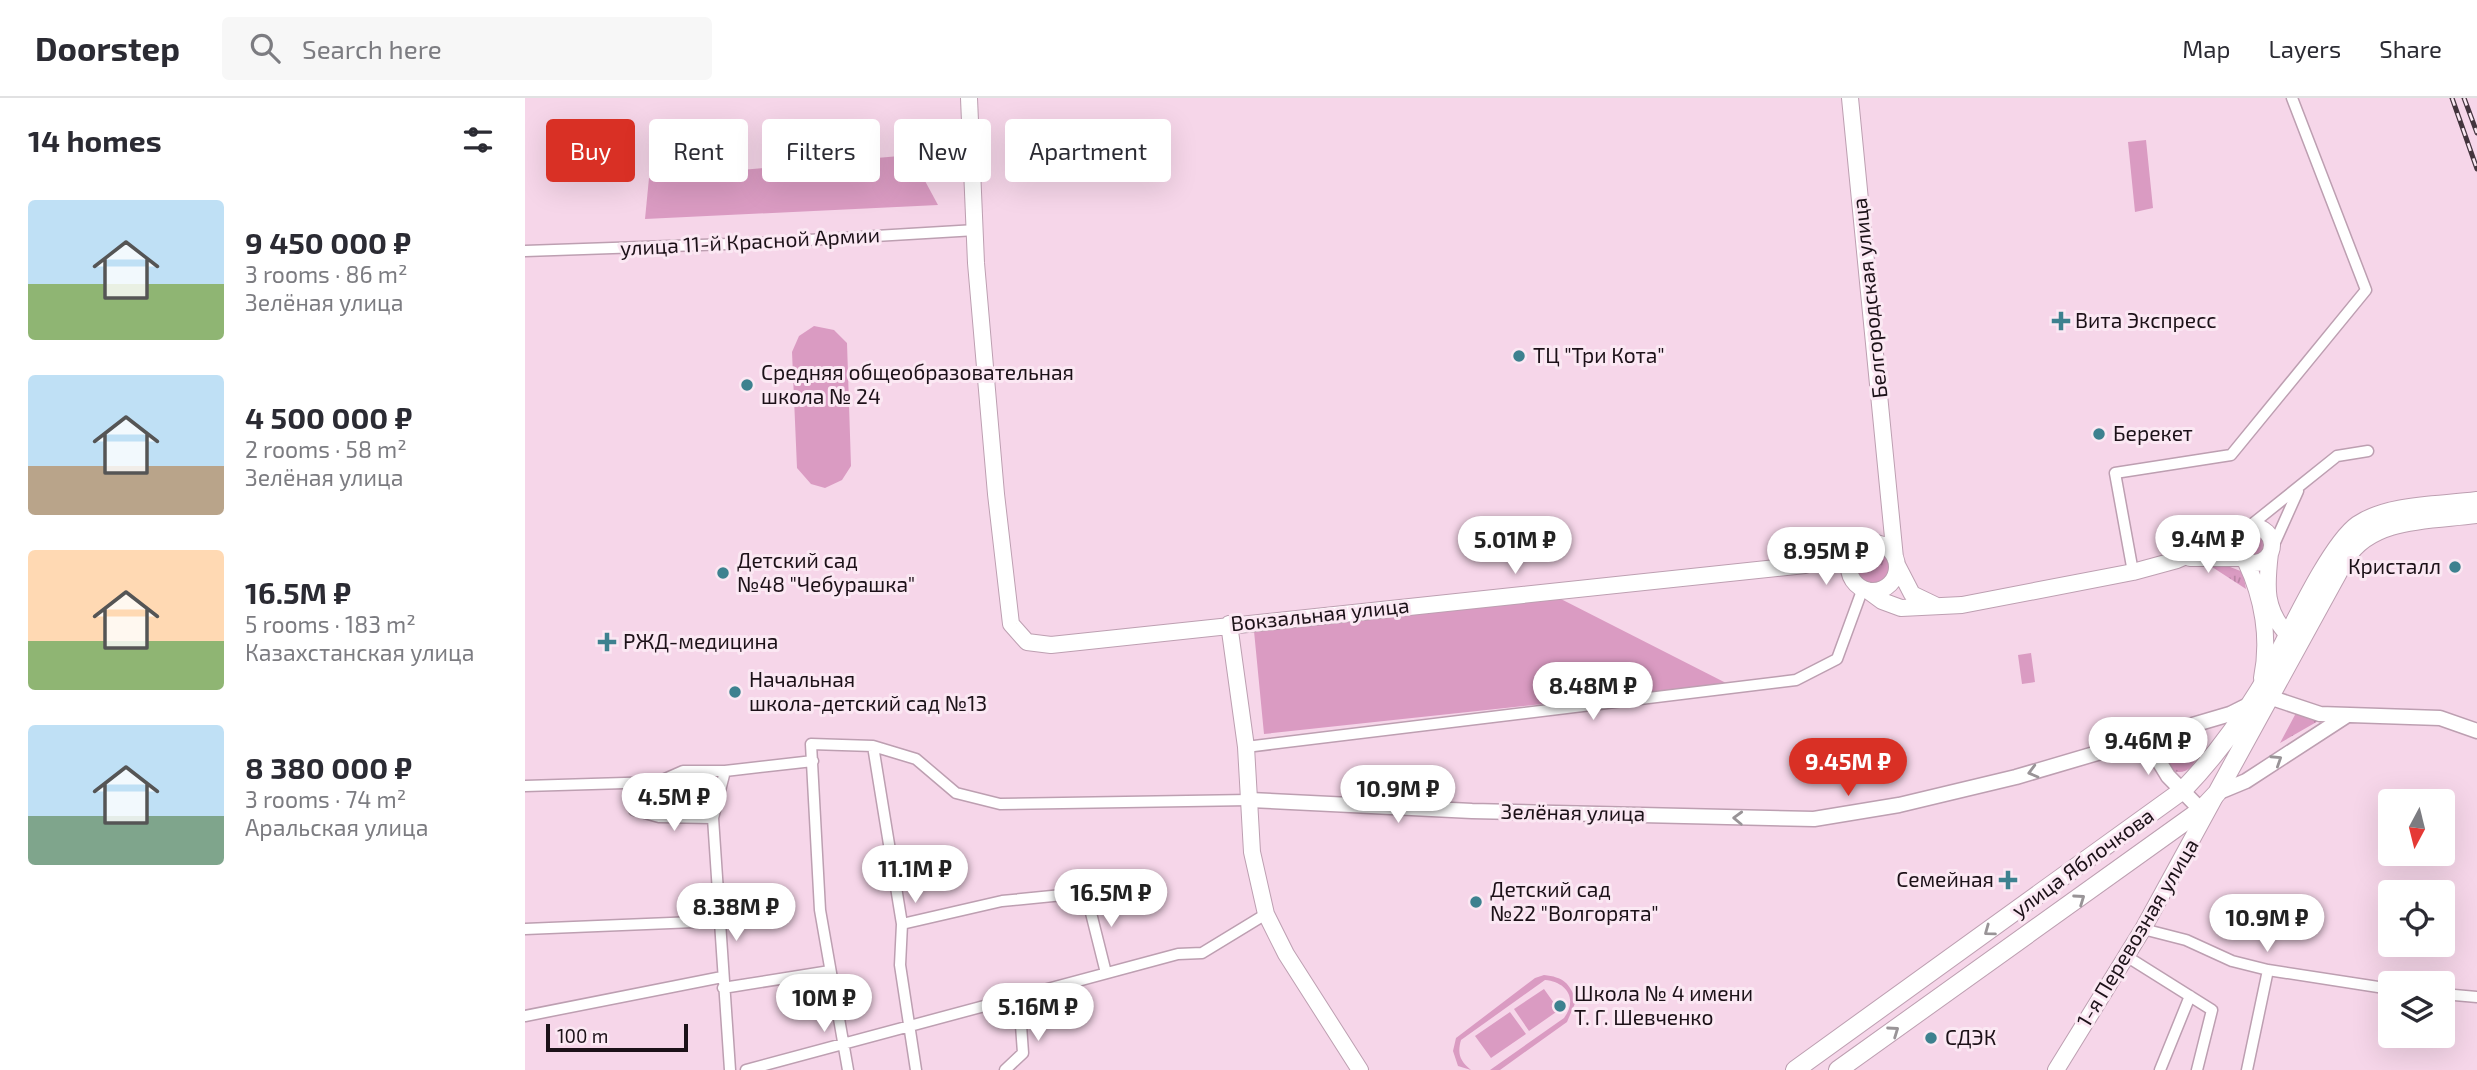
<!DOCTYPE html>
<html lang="en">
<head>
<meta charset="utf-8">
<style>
	:root { --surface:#fff; --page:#f7f7f7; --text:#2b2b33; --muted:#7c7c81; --line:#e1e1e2; --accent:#d93025 }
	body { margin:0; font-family:"Exo 2",sans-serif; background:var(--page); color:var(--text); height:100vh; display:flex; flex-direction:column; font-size:26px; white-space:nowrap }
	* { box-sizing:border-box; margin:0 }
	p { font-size:23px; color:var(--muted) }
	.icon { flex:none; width:38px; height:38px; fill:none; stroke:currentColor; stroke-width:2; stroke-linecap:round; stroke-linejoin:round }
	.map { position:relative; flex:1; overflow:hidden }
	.sheet { display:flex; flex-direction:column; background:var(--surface); width:525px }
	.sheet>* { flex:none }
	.banner { position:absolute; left:21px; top:21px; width:665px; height:63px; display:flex; gap:14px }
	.needle { width:46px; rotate:187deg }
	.controls { position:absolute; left:1853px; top:691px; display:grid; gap:14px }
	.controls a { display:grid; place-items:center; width:77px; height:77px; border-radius:7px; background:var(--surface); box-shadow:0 7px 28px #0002; font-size:35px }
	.scale { position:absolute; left:21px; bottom:18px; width:142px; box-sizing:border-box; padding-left:7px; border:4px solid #1c1118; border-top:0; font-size:19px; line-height:24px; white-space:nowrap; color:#1c1118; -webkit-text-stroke:5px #fbe8f3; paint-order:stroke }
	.price { position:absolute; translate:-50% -60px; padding:0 16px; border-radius:24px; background:#fff; color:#222; font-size:23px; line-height:46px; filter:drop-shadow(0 2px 4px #0008) }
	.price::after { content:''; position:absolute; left:50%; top:42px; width:21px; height:16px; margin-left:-10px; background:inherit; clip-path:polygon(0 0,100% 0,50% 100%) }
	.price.active { background:var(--accent); color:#fff }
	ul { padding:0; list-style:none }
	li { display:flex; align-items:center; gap:21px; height:175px; padding:0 28px }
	li span { display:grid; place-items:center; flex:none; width:196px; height:140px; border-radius:7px; color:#555 }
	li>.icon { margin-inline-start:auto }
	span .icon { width:84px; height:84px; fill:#fffc; stroke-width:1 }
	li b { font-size:30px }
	h2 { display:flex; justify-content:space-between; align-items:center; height:84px; padding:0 28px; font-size:30px }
	.pill { padding:0 24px; border-radius:7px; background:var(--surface); box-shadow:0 7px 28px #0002; font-size:24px; line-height:63px }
	.pill.active { background:var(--accent); color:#fff }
	header { display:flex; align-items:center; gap:42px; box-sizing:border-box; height:98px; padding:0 35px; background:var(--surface); border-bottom:2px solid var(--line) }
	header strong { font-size:33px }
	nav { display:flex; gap:38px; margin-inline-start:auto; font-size:24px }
	.search { width:490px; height:63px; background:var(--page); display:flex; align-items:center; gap:18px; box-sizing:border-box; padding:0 24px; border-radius:7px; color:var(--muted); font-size:26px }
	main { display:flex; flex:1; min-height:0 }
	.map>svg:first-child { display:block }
</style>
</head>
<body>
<header>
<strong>Doorstep</strong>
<div class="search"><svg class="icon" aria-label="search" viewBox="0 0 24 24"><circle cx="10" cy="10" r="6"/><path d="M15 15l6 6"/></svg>Search here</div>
<nav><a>Map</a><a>Layers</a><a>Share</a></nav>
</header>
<main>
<section class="sheet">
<h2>14 homes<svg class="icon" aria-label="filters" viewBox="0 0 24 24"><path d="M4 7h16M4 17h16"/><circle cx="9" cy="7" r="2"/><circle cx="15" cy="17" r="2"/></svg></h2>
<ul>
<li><span style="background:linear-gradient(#bfe0f5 60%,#8fb573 0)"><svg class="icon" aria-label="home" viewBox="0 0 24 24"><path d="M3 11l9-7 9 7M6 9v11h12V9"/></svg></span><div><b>9 450 000 ₽</b><p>3 rooms · 86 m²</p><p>Зелёная улица</p></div></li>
<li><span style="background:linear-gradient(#bfe0f5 65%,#b9a48a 0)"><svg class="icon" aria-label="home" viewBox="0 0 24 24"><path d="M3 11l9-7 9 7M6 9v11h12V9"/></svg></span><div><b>4 500 000 ₽</b><p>2 rooms · 58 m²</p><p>Зелёная улица</p></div></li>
<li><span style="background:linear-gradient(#ffd9b3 65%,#8fb573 0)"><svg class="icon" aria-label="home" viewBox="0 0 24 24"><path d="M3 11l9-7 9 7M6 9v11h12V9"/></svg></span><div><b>16.5M ₽</b><p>5 rooms · 183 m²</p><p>Казахстанская улица</p></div></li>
<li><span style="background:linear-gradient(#bfe0f5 65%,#7fa58c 0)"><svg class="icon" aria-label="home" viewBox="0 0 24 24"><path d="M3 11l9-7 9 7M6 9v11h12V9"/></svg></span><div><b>8 380 000 ₽</b><p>3 rooms · 74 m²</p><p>Аральская улица</p></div></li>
</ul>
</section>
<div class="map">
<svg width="1952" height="972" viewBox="0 0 1952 972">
	<defs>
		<pattern id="grass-tufts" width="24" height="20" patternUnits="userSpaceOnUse" patternTransform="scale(1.75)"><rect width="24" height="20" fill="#da9bc2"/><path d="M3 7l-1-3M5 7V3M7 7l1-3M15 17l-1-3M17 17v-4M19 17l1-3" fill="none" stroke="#ba84a6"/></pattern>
	</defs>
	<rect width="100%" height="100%" fill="#f6d6e9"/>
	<!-- grass -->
	<path fill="url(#grass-tufts)" d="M1719 448a11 11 0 1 1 22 0a11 11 0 1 1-22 0Z
		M1332 469a17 17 0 1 1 34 0a17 17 0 1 1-34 0Z
		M1695,465L1718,474L1721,491L1684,467Z
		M1771,615L1795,622L1755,645Z
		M1637 657a17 17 0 1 1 34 0a17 17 0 1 1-34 0Z"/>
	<!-- park -->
	<path fill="#da9bc2" d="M1621,42L1628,110L1610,114L1603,44Z
		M386,57L413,107L120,121L124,80Z
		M289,228L309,232L322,245L326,368L317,382L300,390L286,386L272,370L267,254L274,238Z
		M1030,498L1203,586L739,636L729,533Z
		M1506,555L1510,584L1497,586L1493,557Z
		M1019,877C1038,879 1045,885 1051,903L1042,924L975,972H965L1039,920C1053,901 1042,884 1020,882L936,942C932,956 935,963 946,972L933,968L928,953L931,940L1010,880Z
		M1019,891L1034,912L1004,933L989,911Z
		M985,914L1001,936L966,960L950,938Z"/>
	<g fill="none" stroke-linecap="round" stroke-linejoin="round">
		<!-- minor casing -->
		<g stroke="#bd9fb1" stroke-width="13">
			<path id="minor" d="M0,153L233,145L451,132
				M1721,431L1812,358L1843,353
				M1747,451L1773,393
				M1608,474L1590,375L1706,357L1841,192L1767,0
				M348,648L377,826L375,867L391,972
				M721,649L1271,582L1312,561L1338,490
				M133,684L158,673H200
				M0,688L133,684L109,712L134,719L188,720L200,673L288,663
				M188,720L205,972
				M561,795L581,875
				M377,826L477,803L608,790
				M0,831L194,823
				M1618,831L1661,842L1707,863L1743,872L1866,891
				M1601,858L1687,912L1672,972
				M198,890L305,873
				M1918,896L1952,899
				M0,918L197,879
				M221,972L653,856L677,855L741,816
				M323,972L295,812L286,646L348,648L391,661L431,695L475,706L725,702
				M480,972L498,955L494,899
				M1635,972L1665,898
				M1722,972L1743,872"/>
		</g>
		<!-- tertiary casing -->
		<g stroke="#bd9fb1" stroke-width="17">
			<path id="tertiary" d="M1747,600L1795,616L1915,620L1952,633
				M1621,642L1643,678L1676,712
				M1692,695L1721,683L1821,618
				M725,702L947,713L1289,721L1374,707L1491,679L1705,616L1725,606"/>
		</g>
		<!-- secondary casing -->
		<g stroke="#bd9fb1" stroke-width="18">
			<path id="secondary" d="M444,0L451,165L471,396L486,526L502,544L526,547L1280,467L1334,450
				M1325,0L1370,460
				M1711 447a18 18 0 1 1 36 0a18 18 0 1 1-36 0Z
				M1324 469a24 24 0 1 1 48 0a24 24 0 1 1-48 0Z
				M1745,455C1741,489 1739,512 1764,538
				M1665,460H1716
				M1721,464C1738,500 1745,541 1737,580
				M1372,467L1387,496L1410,507
				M1342,492L1357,503L1376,510L1437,507L1608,474L1652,462L1717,434
				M704,526L721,649L727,754L741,816L761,856L835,972
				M1531,972L1618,831L1690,699"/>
		</g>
		<!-- primary casing -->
		<g stroke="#bd9fb1" stroke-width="20">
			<path id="primary" d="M1270,972L1658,692C1687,662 1713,627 1735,591C1757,553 1802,449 1833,427C1864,406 1916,408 1952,403
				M1313,972L1676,712L1692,695L1821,460C1847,418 1908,422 1952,416"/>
		</g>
		<!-- minor -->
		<use href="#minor" stroke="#fff" stroke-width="10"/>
		<!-- tertiary -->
		<use href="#tertiary" stroke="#fff" stroke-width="14"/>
		<!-- secondary -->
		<use href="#secondary" stroke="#fff" stroke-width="16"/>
		<!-- primary -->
		<use href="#primary" stroke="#fff" stroke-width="18"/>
		<!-- rail casing -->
		<g stroke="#43343d" stroke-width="5">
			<path id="rail" d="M1927,0L1952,71
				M1939,0L1952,35"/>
		</g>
		<!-- rail -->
		<use href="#rail" stroke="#fbe8f3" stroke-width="2.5" stroke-dasharray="8" stroke-linecap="butt"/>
	</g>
	<!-- one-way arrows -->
	<defs><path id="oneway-chevron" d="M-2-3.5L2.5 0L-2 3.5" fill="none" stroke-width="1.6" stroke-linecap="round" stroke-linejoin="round" transform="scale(1.75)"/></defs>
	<g stroke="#999497">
		<use href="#oneway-chevron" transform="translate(1752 662) rotate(-33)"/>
		<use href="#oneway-chevron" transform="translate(1508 674) rotate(165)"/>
		<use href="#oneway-chevron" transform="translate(1213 720) rotate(-178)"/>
		<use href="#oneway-chevron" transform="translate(1555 801) rotate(-35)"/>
		<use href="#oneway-chevron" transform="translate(1464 833) rotate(144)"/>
		<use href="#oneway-chevron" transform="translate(1369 933) rotate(-35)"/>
	</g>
	<!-- markers -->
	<g fill="#3d818f" stroke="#fbe8f3" stroke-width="2.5">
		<path d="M1532.5 212.5h7v7h7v7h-7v7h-7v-7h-7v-7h7z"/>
		<circle cx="994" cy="258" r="7"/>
		<circle cx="222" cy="287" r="7"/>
		<circle cx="1574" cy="336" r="7"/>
		<circle cx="1930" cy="469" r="7"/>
		<circle cx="198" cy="475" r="7"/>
		<path d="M78.5 533.5h7v7h7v7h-7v7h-7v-7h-7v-7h7z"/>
		<circle cx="210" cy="594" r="7"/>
		<path d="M1479.5 771.5h7v7h7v7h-7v7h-7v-7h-7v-7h7z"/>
		<circle cx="951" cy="804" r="7"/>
		<circle cx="1035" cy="908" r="7"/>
		<circle cx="1406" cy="940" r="7"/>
	</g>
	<g text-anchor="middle" stroke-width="6" stroke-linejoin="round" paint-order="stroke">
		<!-- street labels -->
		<g font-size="21" fill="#1c1118" stroke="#fbe8f3">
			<text transform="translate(225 144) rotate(-3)" y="7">улица 11-й Красной Армии</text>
			<text transform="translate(1345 200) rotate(-96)" y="7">Белгородская улица</text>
			<text transform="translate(795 517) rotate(-6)" y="7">Вокзальная улица</text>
			<text transform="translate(1048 715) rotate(1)" y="7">Зелёная улица</text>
			<text transform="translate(1558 765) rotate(-36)" y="7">улица Яблочкова</text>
			<text transform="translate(1613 835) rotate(-59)" y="7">1-я Перевозная улица</text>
		</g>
		<!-- poi labels -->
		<g font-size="21" fill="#1c1118" stroke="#fbe8f3" text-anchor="start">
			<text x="1550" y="230">Вита Экспресс</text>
			<text x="1008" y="265">ТЦ "Три Кота"</text>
			<text x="236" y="282">Средняя общеобразовательная<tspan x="236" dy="24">школа № 24</tspan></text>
			<text x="1588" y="343">Берекет</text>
			<text x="212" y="470">Детский сад<tspan x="212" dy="24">№48 "Чебурашка"</tspan></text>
			<text x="1916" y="476" text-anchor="end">Кристалл</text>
			<text x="98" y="551">РЖД-медицина</text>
			<text x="224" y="589">Начальная<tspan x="224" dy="24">школа-детский сад №13</tspan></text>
			<text x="1469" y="789" text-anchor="end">Семейная</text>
			<text x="965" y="799">Детский сад<tspan x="965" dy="24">№22 "Волгорята"</tspan></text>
			<text x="1049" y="903">Школа № 4 имени<tspan x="1049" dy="24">Т. Г. Шевченко</tspan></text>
			<text x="1420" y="947">СДЭК</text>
		</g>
	</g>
</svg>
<div class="controls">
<a><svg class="needle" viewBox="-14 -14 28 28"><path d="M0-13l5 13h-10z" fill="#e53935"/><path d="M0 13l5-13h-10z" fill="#7c7c81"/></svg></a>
<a><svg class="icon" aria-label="locate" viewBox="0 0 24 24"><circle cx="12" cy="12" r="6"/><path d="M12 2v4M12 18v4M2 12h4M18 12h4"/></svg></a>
<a><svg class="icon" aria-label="layers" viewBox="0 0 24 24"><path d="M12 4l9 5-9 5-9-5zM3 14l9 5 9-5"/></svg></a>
</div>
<div class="scale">100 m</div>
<b class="price" style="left:1683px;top:477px">9.4M ₽</b>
<b class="price" style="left:990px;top:478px">5.01M ₽</b>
<b class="price" style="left:1301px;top:489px">8.95M ₽</b>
<b class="price" style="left:1068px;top:624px">8.48M ₽</b>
<b class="price" style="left:1623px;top:679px">9.46M ₽</b>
<b class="price active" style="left:1323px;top:700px">9.45M ₽</b>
<b class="price" style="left:873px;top:727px">10.9M ₽</b>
<b class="price" style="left:149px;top:735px">4.5M ₽</b>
<b class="price" style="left:390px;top:807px">11.1M ₽</b>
<b class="price" style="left:586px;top:831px">16.5M ₽</b>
<b class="price" style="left:211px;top:845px">8.38M ₽</b>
<b class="price" style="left:1742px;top:856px">10.9M ₽</b>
<b class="price" style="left:299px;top:936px">10M ₽</b>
<b class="price" style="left:513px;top:945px">5.16M ₽</b>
<div class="banner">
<a class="pill active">Buy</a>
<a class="pill">Rent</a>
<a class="pill">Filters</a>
<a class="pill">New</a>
<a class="pill">Apartment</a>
</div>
</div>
</main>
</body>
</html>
